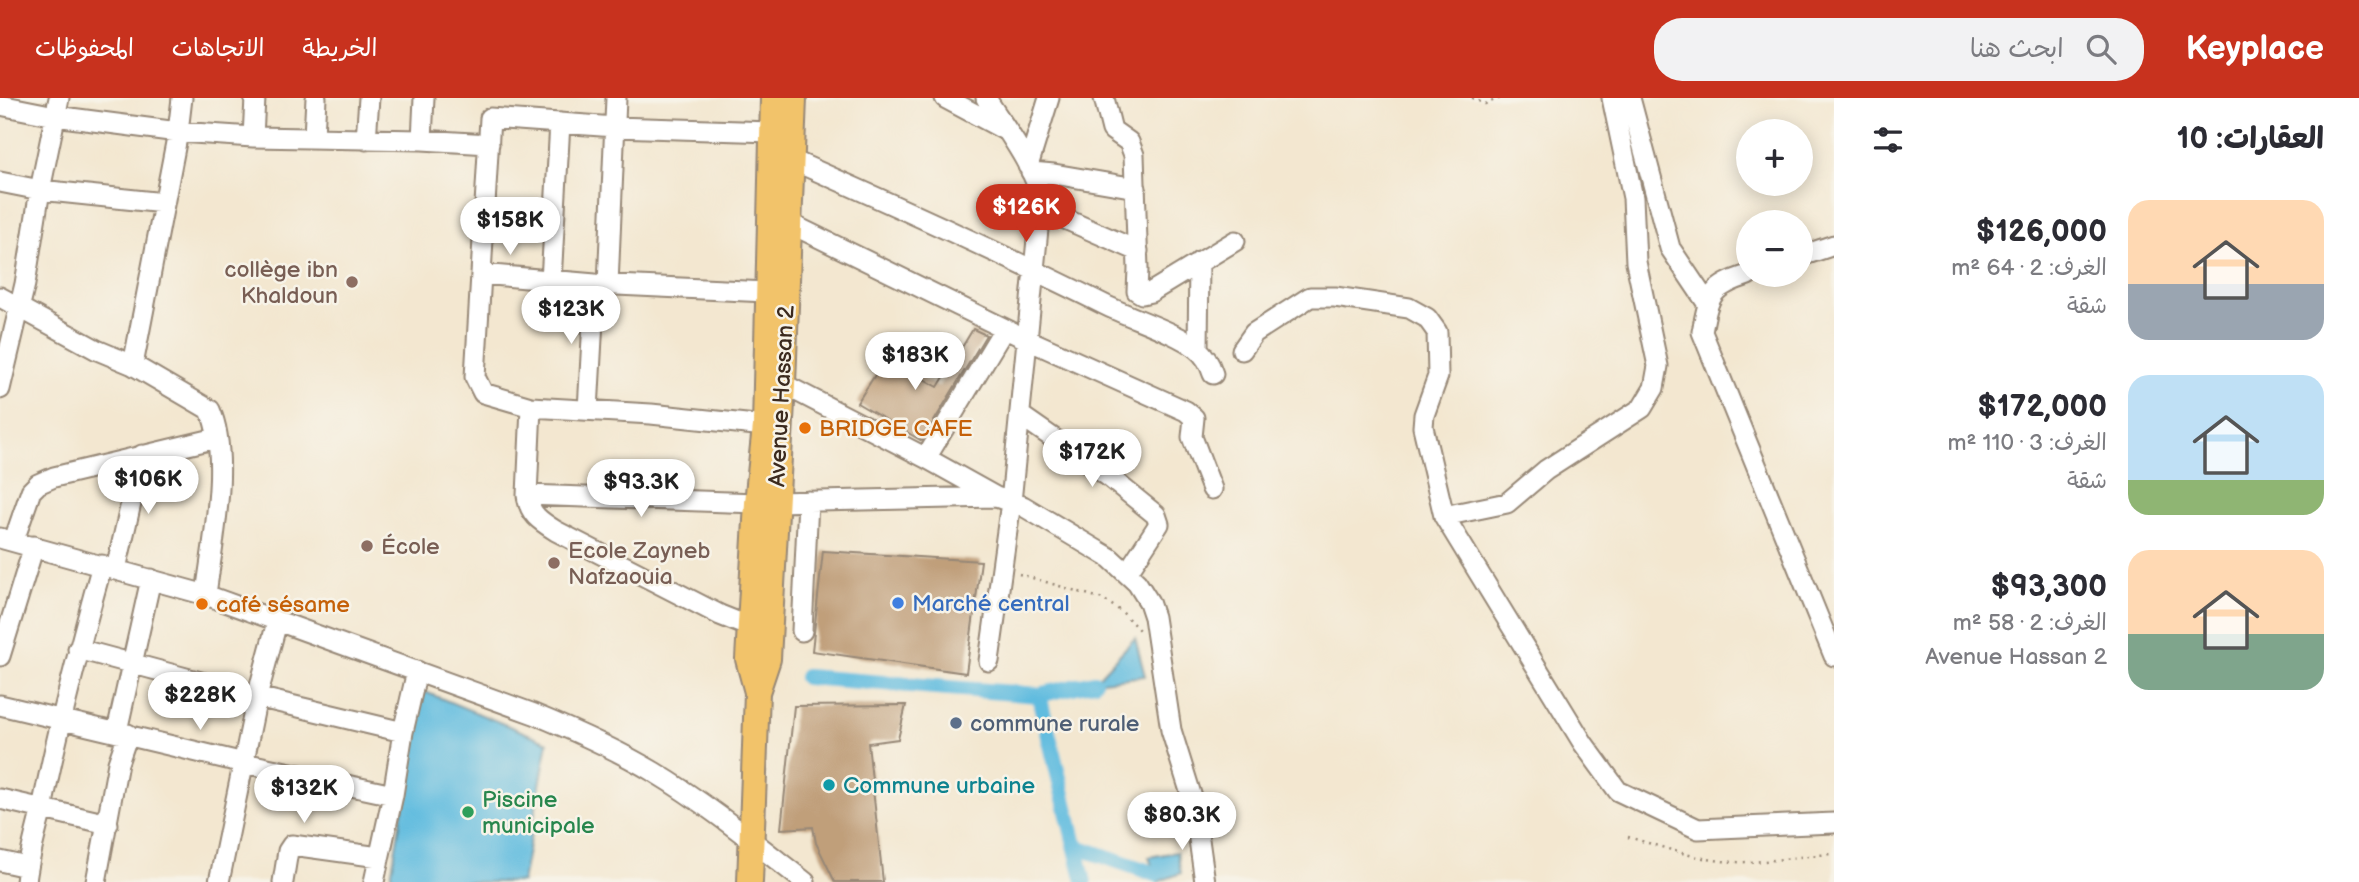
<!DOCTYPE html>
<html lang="ar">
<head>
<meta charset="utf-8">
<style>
	:root { --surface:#fff; --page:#f2f2f3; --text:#2b2b33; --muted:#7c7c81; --accent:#c8321e }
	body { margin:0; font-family:"Balsamiq Sans","Playpen Sans Arabic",sans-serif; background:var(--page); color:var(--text); direction:rtl; height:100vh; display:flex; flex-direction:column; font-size:26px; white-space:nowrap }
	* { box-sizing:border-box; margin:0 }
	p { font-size:23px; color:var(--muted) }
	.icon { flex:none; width:38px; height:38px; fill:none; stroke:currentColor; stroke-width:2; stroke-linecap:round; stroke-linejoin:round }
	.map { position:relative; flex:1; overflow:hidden; direction:ltr }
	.drawer { display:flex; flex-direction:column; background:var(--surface); width:525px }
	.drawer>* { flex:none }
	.fabs { position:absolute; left:1736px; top:21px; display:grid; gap:14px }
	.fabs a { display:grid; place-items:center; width:77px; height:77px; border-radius:50%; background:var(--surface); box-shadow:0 4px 18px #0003; font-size:35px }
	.price { position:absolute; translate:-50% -60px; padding:0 16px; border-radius:24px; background:#fff; color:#222; font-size:23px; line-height:46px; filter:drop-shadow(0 2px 4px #0008) }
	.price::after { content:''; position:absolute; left:50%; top:42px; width:21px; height:16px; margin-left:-10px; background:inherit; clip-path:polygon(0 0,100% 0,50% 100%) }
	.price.current { background:var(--accent); color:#fff }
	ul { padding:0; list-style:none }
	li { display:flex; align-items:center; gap:21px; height:175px; padding:0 35px }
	li span { display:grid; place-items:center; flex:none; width:196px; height:140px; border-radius:21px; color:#555 }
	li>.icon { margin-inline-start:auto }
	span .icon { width:84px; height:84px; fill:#fffc; stroke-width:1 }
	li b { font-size:30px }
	h2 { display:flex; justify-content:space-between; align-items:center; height:84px; padding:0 35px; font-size:30px }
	header { display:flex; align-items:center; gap:42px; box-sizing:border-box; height:98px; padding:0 35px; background:var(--accent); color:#fff }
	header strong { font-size:33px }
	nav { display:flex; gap:38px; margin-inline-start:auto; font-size:24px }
	.search { width:490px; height:63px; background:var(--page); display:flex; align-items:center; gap:18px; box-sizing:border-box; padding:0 24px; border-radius:28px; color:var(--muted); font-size:26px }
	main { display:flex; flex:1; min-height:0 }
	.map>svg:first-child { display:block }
</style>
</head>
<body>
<header>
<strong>Keyplace</strong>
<div class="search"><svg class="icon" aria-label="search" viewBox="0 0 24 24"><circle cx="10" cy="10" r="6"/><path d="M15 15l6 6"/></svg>ابحث هنا</div>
<nav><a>الخريطة</a><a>الاتجاهات</a><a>المحفوظات</a></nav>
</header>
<main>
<section class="drawer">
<h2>العقارات: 10<svg class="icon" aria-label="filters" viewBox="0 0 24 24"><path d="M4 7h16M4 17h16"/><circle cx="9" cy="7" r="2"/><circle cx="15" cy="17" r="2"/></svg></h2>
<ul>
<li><span style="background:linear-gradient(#ffd9b3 60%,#9aa5b1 0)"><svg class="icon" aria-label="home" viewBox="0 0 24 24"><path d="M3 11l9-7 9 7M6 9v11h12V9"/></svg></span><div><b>$126,000</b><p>الغرف: 2 · 64 m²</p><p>شقة</p></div></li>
<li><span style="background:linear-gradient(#bfe0f5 75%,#8fb573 0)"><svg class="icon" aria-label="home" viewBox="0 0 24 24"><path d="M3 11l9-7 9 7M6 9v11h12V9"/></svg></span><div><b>$172,000</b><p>الغرف: 3 · 110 m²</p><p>شقة</p></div></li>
<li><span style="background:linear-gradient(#ffd9b3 60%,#7fa58c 0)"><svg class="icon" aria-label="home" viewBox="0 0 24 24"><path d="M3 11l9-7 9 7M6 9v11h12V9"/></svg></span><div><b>$93,300</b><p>الغرف: 2 · 58 m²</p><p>Avenue Hassan 2</p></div></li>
</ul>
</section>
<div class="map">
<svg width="1834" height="784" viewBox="0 0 1834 784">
	<rect width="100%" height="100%" fill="#f7f3e8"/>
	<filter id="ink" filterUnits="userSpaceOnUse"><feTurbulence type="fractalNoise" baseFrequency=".0143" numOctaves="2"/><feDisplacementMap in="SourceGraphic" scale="14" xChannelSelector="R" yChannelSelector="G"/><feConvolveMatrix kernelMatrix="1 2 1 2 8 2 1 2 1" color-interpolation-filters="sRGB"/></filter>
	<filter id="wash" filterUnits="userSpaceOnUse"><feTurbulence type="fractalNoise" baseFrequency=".00686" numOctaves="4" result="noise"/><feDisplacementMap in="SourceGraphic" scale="28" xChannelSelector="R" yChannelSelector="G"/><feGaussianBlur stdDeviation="1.57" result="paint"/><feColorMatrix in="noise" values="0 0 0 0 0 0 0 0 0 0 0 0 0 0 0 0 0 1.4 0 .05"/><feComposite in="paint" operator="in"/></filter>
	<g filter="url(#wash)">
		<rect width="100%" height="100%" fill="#f3e7d0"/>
		<!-- water -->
		<path fill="#61bcdf" stroke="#4e737e" stroke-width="2" d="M1135,540L1145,578L1094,584Z
			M423,593L548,644L522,784H390Z
			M1177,754L1181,775L1158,784L1149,759Z"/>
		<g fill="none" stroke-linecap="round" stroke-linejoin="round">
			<!-- canal -->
			<path stroke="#61bcdf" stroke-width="16" d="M806,579L1039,597L1094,584
				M1039,597L1084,784
				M1075,748L1155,776"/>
		</g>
		<g id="blocks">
			<!-- building -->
			<path fill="#c09f7a" d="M973,231L986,237L922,343L857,305L886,260L938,289Z
				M823,453L981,463L966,575L812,553Z
				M906,607L898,641L868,645L883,784H835L816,745L813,729L781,731L794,608Z"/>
		</g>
	</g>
	<g filter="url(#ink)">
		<use href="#blocks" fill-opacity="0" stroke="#978877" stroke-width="2"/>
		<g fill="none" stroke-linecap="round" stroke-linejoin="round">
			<!-- minor casing -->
			<g stroke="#978877" stroke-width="23">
				<path id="minor" d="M945,0L1005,32
					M986,0C1004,29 1035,69 1041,101L1011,404L989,563
					M1104,0L1112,32L1129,44L1134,57L1138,171L1137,193L1142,196L1151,194L1235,143
					M1630,0L1670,150L1707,205
					M0,7L55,18L178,34L253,39L422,42L424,0
					M314,38L316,0
					M253,39L255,0
					M366,42L369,0
					M422,42L489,46
					M792,62C897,108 1002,156 1105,207C1131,220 1176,234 1196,250C1205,257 1210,266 1213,276
					M1028,68L1049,0
					M1031,74L1054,76L1136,90
					M0,84L40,92L164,105
					M1040,110L1138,153
					M789,125L1026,241L1186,313L1194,320L1192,339L1212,391
					M1801,158L1834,147
					M481,176L490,20L615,29L773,34
					M1748,177C1711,189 1709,196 1702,234L1834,558
					M551,183L560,25
					M608,187L616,0
					M0,199L97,252L133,267L210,312C231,359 212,447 206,497L534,616C575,633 616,651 654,674C707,706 756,746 805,784
					M1198,251L1199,164
					M1242,252L1254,235L1310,199H1335L1409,210L1427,220L1437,234L1438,278L1424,317L1423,329L1444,418L1583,645L1618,693L1698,731L1834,725
					M133,267L178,34L182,0
					M783,286L926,360L996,399L1023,408L1110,460L1137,485L1149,504L1154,519L1171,632L1194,706L1205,784
					M0,291L25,186L40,92L59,0
					M531,309L483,295L475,279L481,176L595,186L767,194
					M588,312L595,186
					M1020,317L1109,379L1156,417L1159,426L1127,475
					M926,360L1004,231
					M527,397L757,405
					M775,404L995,399
					M1444,418L1507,405L1546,372L1642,310L1654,290L1658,268L1636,164L1633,100L1612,0
					M0,440L206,497
					M14,442L31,393L38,386L54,379L217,340
					M116,471L142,357
					M750,529L720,517L556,433C540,423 529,416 527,397L531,309L651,316L765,328
					M802,533L808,403
					M78,551L257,599L403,634L393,697L374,784
					M0,558L34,448
					M0,607L244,665L393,697
					M117,633L151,481
					M403,634L417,573
					M0,701L108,726
					M0,763L27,769
					M26,784C29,757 37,732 43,706C59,625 80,546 102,467
					M96,784L118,665L128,636
					M219,784L257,599L277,524
					M283,784L288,753L292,747L379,759"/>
			</g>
			<!-- major casing -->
			<g stroke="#978877" stroke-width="28">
				<path id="major" d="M757,594L748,561L757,405L765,328L773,0
					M750,784L757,594L768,561L783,286L794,0"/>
			</g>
			<!-- path -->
			<path stroke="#978877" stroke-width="2.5" stroke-dasharray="2 5" stroke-linecap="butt" d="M1472,0L1485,6L1501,0
				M1019,476L1103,501L1122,514L1139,532
				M1628,739C1667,750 1707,766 1748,764C1777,763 1805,757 1834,756"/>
			<!-- minor -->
			<use href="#minor" stroke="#fff" stroke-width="19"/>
			<!-- major -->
			<use href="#major" stroke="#f2c36a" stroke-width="24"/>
		</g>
	</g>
	<!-- markers -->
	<g fill="#8d6e63" stroke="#f7f3e8" stroke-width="2.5">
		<circle cx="352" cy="184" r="7"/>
		<circle cx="367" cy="448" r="7"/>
		<circle cx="554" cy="465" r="7"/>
	</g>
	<g fill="#e8710a" stroke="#f7f3e8" stroke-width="2.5">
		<circle cx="805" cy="330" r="7"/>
		<circle cx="202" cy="506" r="7"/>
	</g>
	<circle fill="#3f7fe0" stroke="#f7f3e8" stroke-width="2.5" cx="898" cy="505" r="7"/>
	<circle fill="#5c6f8a" stroke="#f7f3e8" stroke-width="2.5" cx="956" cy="625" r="7"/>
	<circle fill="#0f9aa8" stroke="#f7f3e8" stroke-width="2.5" cx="829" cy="687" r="7"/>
	<circle fill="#2e9e5b" stroke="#f7f3e8" stroke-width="2.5" cx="468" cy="714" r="7"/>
	<g text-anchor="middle" stroke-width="5" stroke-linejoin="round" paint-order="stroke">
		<!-- education labels -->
		<g font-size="23" fill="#785e54" stroke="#f7f3e8" text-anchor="start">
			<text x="338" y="179" text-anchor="end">collège ibn<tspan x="338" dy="26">Khaldoun</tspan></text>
			<text x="381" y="456">École</text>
			<text x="568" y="460">Ecole Zayneb<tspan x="568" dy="26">Nafzaouia</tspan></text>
		</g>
		<!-- street labels -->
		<g font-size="23" fill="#3b2a1e" stroke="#f7f3e8">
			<text transform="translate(781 298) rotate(-87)" y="8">Avenue Hassan 2</text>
		</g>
		<!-- food labels -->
		<g font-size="23" fill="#c56008" stroke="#f7f3e8" text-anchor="start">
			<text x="819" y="338">BRIDGE CAFE</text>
			<text x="216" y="514">café sésame</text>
		</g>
		<!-- shop labels -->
		<g font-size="23" fill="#366cbe" stroke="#f7f3e8" text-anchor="start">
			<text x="912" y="513">Marché central</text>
		</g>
		<!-- service labels -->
		<g font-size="23" fill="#4e5e75" stroke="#f7f3e8" text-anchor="start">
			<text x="970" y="633">commune rurale</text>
		</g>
		<!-- culture labels -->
		<g font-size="23" fill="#0d838f" stroke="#f7f3e8" text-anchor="start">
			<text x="843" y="695">Commune urbaine</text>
		</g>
		<!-- leisure labels -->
		<g font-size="23" fill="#27864d" stroke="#f7f3e8" text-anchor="start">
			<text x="482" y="709">Piscine<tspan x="482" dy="26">municipale</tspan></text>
		</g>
	</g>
</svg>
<div class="fabs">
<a>+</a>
<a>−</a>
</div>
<b class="price current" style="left:1026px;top:146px">$126K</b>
<b class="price" style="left:510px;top:159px">$158K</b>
<b class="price" style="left:571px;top:248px">$123K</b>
<b class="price" style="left:915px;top:294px">$183K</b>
<b class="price" style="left:1092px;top:391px">$172K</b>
<b class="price" style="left:148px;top:418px">$106K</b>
<b class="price" style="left:641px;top:421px">$93.3K</b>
<b class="price" style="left:200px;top:634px">$228K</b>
<b class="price" style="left:304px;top:727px">$132K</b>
<b class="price" style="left:1182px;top:754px">$80.3K</b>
</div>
</main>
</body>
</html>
